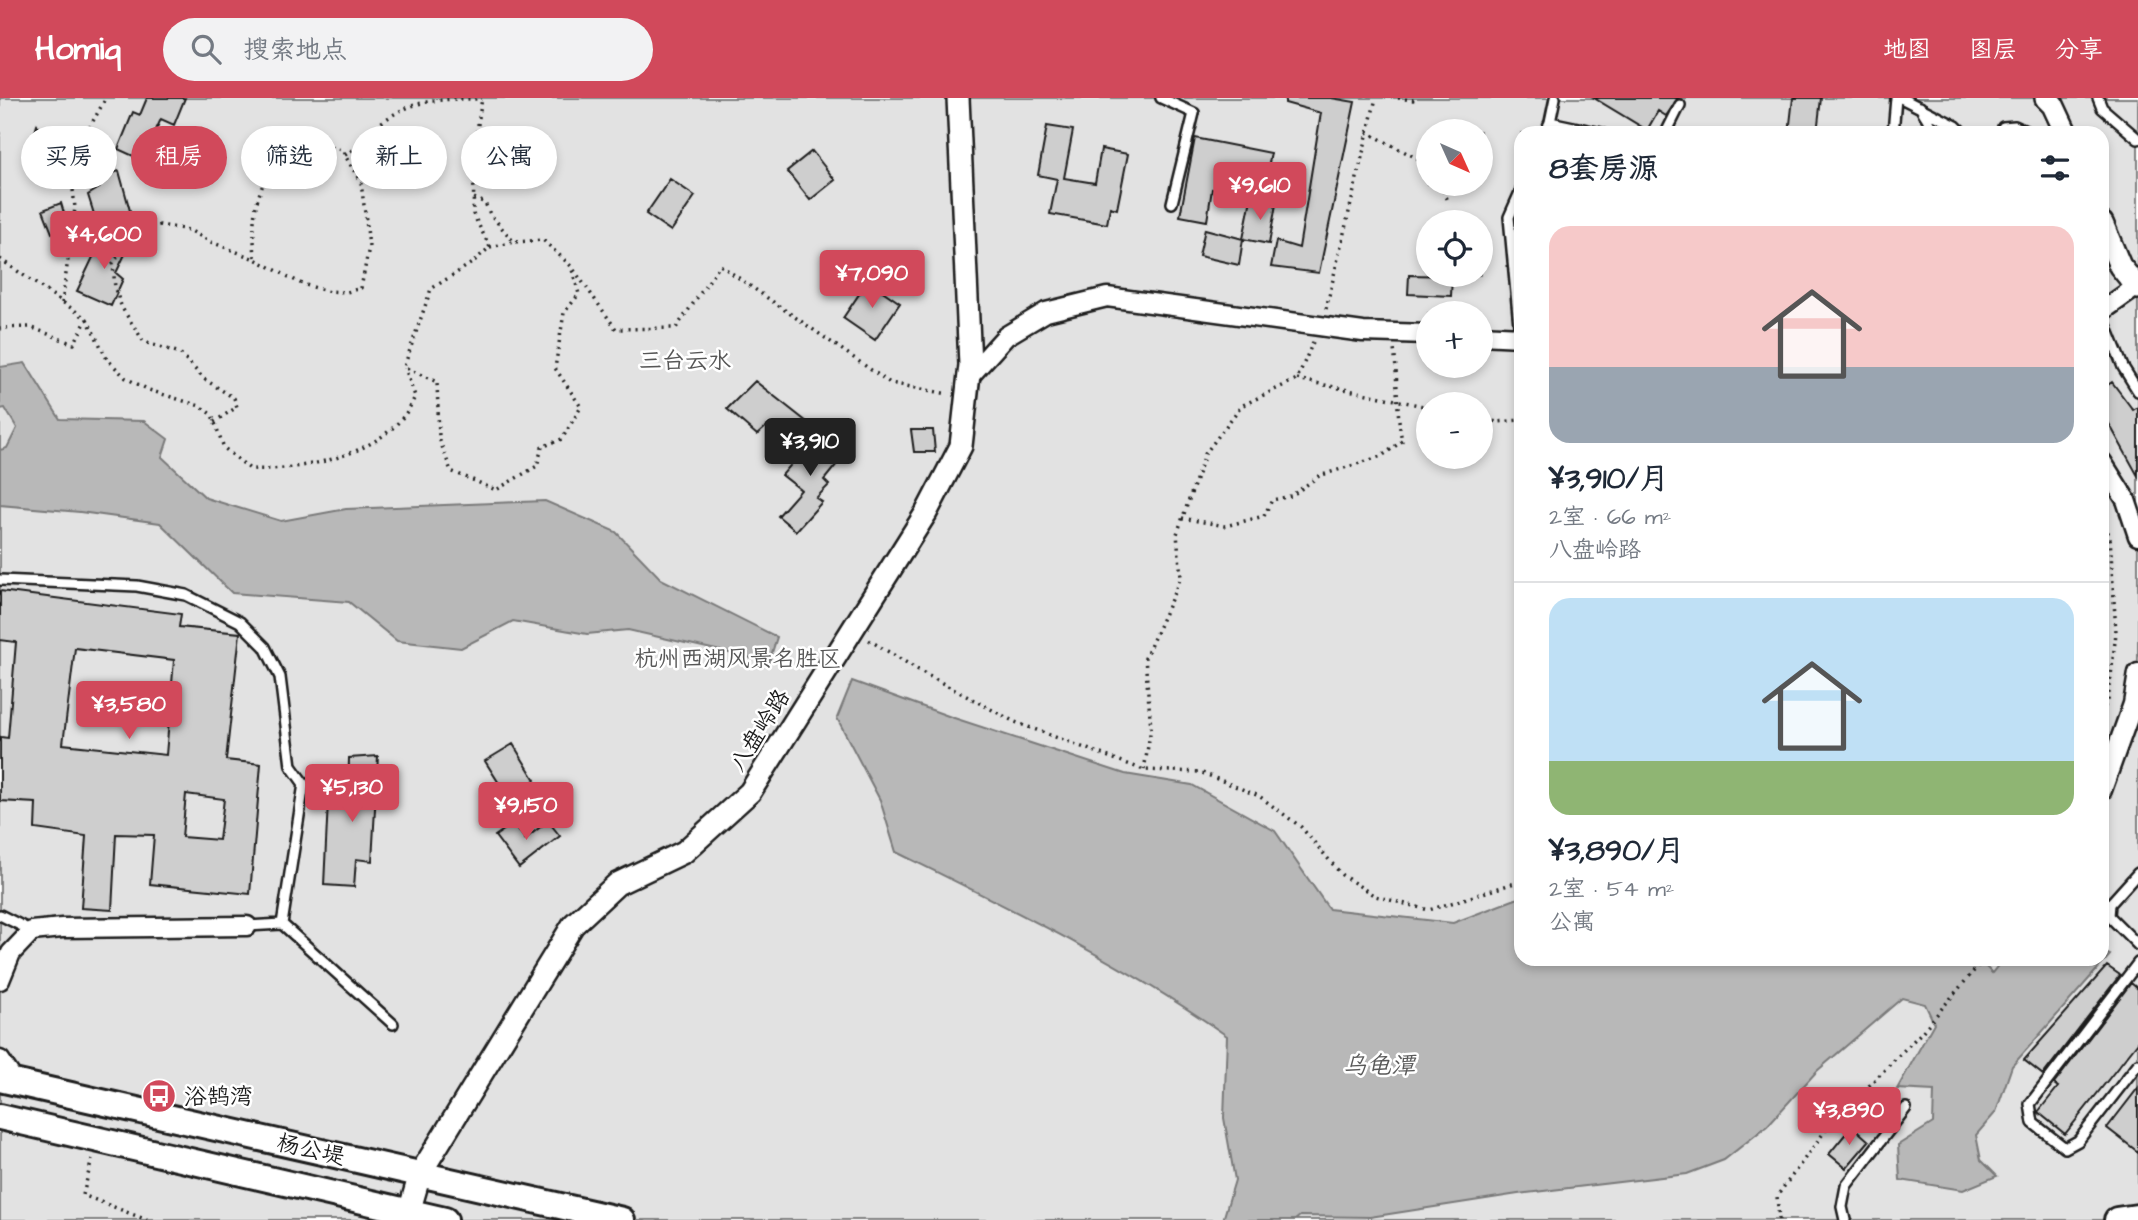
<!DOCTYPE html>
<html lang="zh">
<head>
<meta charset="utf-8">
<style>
	:root { --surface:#fff; --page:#f2f2f3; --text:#1f2937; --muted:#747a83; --line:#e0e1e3; --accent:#d1495b }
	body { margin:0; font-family:"Architects Daughter","LXGW WenKai TC",sans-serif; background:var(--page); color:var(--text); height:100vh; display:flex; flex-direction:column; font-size:26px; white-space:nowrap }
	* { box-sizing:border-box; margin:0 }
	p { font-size:23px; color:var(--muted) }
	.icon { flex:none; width:38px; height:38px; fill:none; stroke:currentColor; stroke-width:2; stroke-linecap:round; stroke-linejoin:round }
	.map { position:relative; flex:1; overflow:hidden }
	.drawer { position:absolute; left:1514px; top:28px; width:595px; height:840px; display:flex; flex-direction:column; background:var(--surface); border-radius:21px; box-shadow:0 4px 10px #0003 }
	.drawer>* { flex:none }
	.top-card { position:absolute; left:21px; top:28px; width:665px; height:63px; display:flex; gap:14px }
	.needle { width:46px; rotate:135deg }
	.buttons { position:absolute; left:1416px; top:21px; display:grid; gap:14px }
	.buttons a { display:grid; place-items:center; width:77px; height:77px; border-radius:50%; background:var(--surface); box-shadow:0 4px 10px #0003; font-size:35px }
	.price { position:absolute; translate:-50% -60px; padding:0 16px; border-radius:7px; background:var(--accent); color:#fff; font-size:23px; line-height:46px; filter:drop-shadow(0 2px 4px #0008) }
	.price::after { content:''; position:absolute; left:50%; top:42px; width:21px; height:16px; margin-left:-10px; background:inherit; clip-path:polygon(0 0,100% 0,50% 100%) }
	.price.selected { background:#222; color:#fff }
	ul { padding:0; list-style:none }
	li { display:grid; align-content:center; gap:14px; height:371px; padding:0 35px }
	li+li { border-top:2px solid var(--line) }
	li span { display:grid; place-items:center; height:217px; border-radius:21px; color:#555 }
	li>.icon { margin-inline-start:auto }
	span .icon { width:126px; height:126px; fill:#fffc; stroke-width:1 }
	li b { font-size:30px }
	h2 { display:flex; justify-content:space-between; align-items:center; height:84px; padding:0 35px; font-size:30px }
	.tag { padding:0 24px; border-radius:32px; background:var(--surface); box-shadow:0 4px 10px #0003; font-size:24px; line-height:63px }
	.tag.selected { background:var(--accent); color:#fff }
	header { display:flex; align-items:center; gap:42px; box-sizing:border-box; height:98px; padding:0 35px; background:var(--accent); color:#fff }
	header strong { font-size:33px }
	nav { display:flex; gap:38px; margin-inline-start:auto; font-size:24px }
	.search { width:490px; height:63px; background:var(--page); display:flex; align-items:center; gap:18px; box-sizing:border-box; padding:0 24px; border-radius:38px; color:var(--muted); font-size:26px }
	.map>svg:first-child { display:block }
</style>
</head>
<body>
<header>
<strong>Homiq</strong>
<div class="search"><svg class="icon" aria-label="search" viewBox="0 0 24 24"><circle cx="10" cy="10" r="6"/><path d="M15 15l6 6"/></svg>搜索地点</div>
<nav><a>地图</a><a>图层</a><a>分享</a></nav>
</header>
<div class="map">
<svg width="2138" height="1122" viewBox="0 0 2138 1122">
	<rect width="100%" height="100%" fill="#fff"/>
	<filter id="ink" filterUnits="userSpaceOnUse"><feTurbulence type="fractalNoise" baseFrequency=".0143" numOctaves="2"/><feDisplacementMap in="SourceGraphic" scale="14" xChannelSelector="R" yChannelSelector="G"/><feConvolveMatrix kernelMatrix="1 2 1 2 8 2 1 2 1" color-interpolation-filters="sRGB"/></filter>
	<g filter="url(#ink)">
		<!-- green -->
		<path fill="#e2e2e2" stroke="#7f7f7f" stroke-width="2" fill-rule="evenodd" d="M0,0H2138V1122H0ZM1428,33H1480V86H1428ZM1521,35H2102V861H1521ZM1428,124H1480V177H1428ZM1428,215H1480V268H1428ZM1428,306H1480V359H1428Z"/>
		<!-- water -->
		<path fill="#b8b8b8" stroke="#7a7a7a" stroke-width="2" d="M25,265L60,321L144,323L168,341L162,359L206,400L281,423L346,411L545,403L616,434L661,481L777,539L769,564L628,532L587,536L513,523L461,550L397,543L349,504L232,495L160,425L80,414L0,407V352L7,350L17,330L5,310L0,311V269Z
			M852,583L951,619L1125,676L1192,687L1275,733L1329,811L1453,825L1521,799V861H1978L1992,875L2003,861H2102V853L2110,857L2012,968L1996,1014L1976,1037L1981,1062L1997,1078L1963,1092L1900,1082L1898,1047L1933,1025L1934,993L1897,991L1934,925L1925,906L1902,900L1817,973L1767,1028L1724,1062L1687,1076L1518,1096L1370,1119L1300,1118L1295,1122H1223L1235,1082L1224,1020L1227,938C1124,865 1009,810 896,754L880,702L837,620Z"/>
		<!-- building -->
		<path fill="#cecece" stroke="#1c1c1c" stroke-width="2" fill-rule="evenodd" d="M147,0H185L174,27L161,21L142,62L118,51L133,14L140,17Z
			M1285,0H1331L1355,4L1319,175L1271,169L1276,143L1299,150L1321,15L1285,5Z
			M1594,0H1678L1666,18L1658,13L1647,32Z
			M1793,0H1821L1817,35H1789Z
			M37,27L48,63L45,74L25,69Z
			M1047,28L1073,32L1064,80L1095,85L1101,51L1128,56L1117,111L1110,109L1107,126L1050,116L1057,81L1038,77Z
			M1195,40L1271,55L1262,99L1212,91L1207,123L1180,118Z
			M812,53L835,82L810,102L787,73Z
			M119,73L132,120L99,132L88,97L99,90L82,85Z
			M670,81L695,98L671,133L646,116Z
			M1251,101L1276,106L1269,146L1243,141Z
			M61,105L68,129L52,135L43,112Z
			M1205,131L1243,141L1239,167L1199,158Z
			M104,136L129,148L116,175L123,181L111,208L77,193Z
			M1409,177L1452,178L1451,198L1408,196Z
			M868,183L900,205L875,242L843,220Z
			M755,283L812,328L783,340L767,328L757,337L727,311Z
			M2112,284L2133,312L2138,309V378L2102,313V291Z
			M911,332H933L935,354H914Z
			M820,333L846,355L824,382L829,387L816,400L822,404L796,433L778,418L801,392L782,377Z
			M0,493L181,516L179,529L240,535L226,662L261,666L250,796L150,786L154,737L116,736L112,812L81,810L86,738L35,731L36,705L0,703V639L8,640L16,544L0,542ZM75,550L174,562L166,657L63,646ZM186,696L224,701L219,742L182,739Z
			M513,646L535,682L509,701L485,663Z
			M378,658L372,763L356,761L354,789L324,787L328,703H348L349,660Z
			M548,723L560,738L519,770L495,738L514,725L525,741Z
			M2107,868L2120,877L2043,977L2024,962Z
			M2131,885L2138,891V944L2065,1036L2038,1014L2058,989L2054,986Z
			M2138,990V1054L2107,1030Z
			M1852,1028L1869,1043L1846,1070L1829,1056Z"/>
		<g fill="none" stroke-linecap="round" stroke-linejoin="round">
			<!-- service casing -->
			<g stroke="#1c1c1c" stroke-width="14">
				<path id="service" d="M1161,0L1194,15L1172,105
					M1901,0L1956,28L1963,35
					M2098,0L2102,10L2138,41
					M1920,9L1936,35
					M1550,24L1555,0
					M1545,35L1550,24L1602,35
					M1673,35L1668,31L1680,7
					M1893,35L1896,0
					M2001,35L2003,29L2015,28L2030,35
					M2102,217L2123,269L2138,293
					M1520,238L1509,119L1521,92
					M0,482L137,488L186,497L240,524L265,549L280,579L291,668L304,686L282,826L247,828
					M2138,775L2110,806L2109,818L2138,847
					M0,817L32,833
					M282,826L393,926
					M2138,865L2030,1006L2033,1025L2065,1050L2078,1043L2138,966
					M1845,1122L1842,1109L1846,1088L1906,1010"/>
			</g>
			<!-- minor casing -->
			<g stroke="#1c1c1c" stroke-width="23">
				<path id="minor" d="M2102,213L2136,189
					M1480,237L1521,239
					M968,280L1006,238L1046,214L1107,199L1363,234L1428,236
					M2102,364L2126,402L2138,438
					M2102,692L2133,606L2138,575
					M0,882L11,855L32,833L62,830L247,828
					M0,962L15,984"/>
			</g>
			<!-- tertiary casing -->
			<g stroke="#1c1c1c" stroke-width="26">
				<path id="tertiary" d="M2046,0L2053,7L2066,35
					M2102,125L2120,168L2138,190
					M409,1114L420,1076L573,827L617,786L684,754L750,694L926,415L961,348L970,267L958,0"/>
			</g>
			<!-- secondary casing -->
			<g stroke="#1c1c1c" stroke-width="30">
				<path id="secondary" d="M0,981L622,1122
					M0,1019L445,1122
					M2117,1122L2138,1119"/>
			</g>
			<!-- path -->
			<path stroke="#1c1c1c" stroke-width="3.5" stroke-dasharray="2 5" stroke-linecap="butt" d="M1398,0L1413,2L1416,0
				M1367,34L1428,66
				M345,57C360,48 368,34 382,24C415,0 442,1 482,1
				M1441,86L1448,103
				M474,100L485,105L490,116L514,144L543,142L571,168L579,196L564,215L555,270L581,309L562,341L542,349L537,368L496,392L451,373L439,340L437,284L404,269L431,191L472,165L490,149L473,116L475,46L482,0
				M490,149L514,144
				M0,161L87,221L74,246L30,229L0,230
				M574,172L616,231L676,230L720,167L890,285L948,296
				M62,205L75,110L70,64L106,0
				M1326,211L1376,0
				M87,221L107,261L126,280L149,292L200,308L212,317L224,350L250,371C305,373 393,356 415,298L405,270
				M1297,281L1428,309
				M1480,320L1497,324L1521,322
				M214,324L237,309L234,300L204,281L180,255L144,244L122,210L115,191L113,165L141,131L160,127L189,132L211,144L255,161L302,186L327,193L347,194L361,190L369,149L367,130L361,85L342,52L328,49L272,61C268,76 261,89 257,104C252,122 254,142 255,161
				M1182,420L1225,428L1264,418L1272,402L1291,398L1319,378L1382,358L1402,343C1396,312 1398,282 1394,251
				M2102,421L2110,439L2116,535L2108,603L2102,613
				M869,542L927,577L1015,624L1144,672L1200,674L1259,698L1301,729L1342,777L1375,798L1429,812L1521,783
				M1144,672L1151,630L1145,560L1181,479L1177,436L1205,356L1241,308L1297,281L1313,244
				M92,1061L83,1097L147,1122
				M1779,1122L1777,1098L1828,1029L1921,935L1984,861"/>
			<!-- service -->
			<use href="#service" stroke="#fff" stroke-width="9"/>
			<!-- minor -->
			<use href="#minor" stroke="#fff" stroke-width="18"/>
			<!-- tertiary -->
			<use href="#tertiary" stroke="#fff" stroke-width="21"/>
			<!-- secondary -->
			<use href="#secondary" stroke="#fff" stroke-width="24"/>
		</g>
	</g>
	<!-- icons -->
	<defs>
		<g id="bus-disc" transform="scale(1.75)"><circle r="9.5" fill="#d1495b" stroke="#fff"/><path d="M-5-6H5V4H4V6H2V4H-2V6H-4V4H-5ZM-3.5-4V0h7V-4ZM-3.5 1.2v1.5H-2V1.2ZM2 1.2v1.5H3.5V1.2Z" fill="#fff"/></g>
	</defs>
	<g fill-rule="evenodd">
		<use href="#bus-disc" x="159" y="998"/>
	</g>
	<g text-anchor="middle" stroke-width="5" stroke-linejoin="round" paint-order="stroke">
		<!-- park labels -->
		<g font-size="23" fill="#575757" stroke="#fff">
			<text x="685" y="270">三台云水</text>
			<text x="738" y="568">杭州西湖风景名胜区</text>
		</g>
		<!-- street labels -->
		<g font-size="23" fill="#1c1c1c" stroke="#fff">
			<text transform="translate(759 632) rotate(-58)" y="8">八盘岭路</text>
			<text transform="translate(311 1051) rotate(13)" y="8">杨公堤</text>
		</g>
		<!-- poi labels -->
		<g font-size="23" fill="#1c1c1c" stroke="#fff" text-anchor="start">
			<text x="184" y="1006">浴鹄湾</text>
		</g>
		<!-- water labels -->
		<g font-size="24" font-style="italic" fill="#5a5a5a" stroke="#fff">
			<text x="1379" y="975">乌龟潭</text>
		</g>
	</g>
</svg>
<div class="buttons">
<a><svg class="needle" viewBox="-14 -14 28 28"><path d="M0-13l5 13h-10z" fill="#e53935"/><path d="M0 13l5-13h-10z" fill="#747a83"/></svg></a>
<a><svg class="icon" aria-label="locate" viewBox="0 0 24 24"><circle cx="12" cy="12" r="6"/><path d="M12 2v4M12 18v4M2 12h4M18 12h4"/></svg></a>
<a>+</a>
<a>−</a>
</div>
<b class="price" style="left:1260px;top:124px">¥9,610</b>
<b class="price" style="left:104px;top:173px">¥4,600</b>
<b class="price" style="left:872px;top:212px">¥7,090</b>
<b class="price selected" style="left:810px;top:380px">¥3,910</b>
<b class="price" style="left:129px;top:643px">¥3,580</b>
<b class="price" style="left:352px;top:726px">¥5,130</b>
<b class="price" style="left:526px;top:744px">¥9,150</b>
<b class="price" style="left:1849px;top:1049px">¥3,890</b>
<div class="top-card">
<a class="tag">买房</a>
<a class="tag selected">租房</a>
<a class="tag">筛选</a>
<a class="tag">新上</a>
<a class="tag">公寓</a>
</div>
<section class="drawer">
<h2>8套房源<svg class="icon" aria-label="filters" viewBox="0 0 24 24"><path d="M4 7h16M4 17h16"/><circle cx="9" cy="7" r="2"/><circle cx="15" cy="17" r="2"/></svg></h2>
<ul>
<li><span style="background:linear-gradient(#f6c9c9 65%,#9aa5b1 0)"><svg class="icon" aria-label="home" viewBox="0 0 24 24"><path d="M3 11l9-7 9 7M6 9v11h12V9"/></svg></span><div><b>¥3,910/月</b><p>2室 · 66 m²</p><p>八盘岭路</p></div></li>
<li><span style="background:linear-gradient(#bfe0f5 75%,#8fb573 0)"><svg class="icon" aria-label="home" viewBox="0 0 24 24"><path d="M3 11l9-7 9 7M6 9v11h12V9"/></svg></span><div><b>¥3,890/月</b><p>2室 · 54 m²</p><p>公寓</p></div></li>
</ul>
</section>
</div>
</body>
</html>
